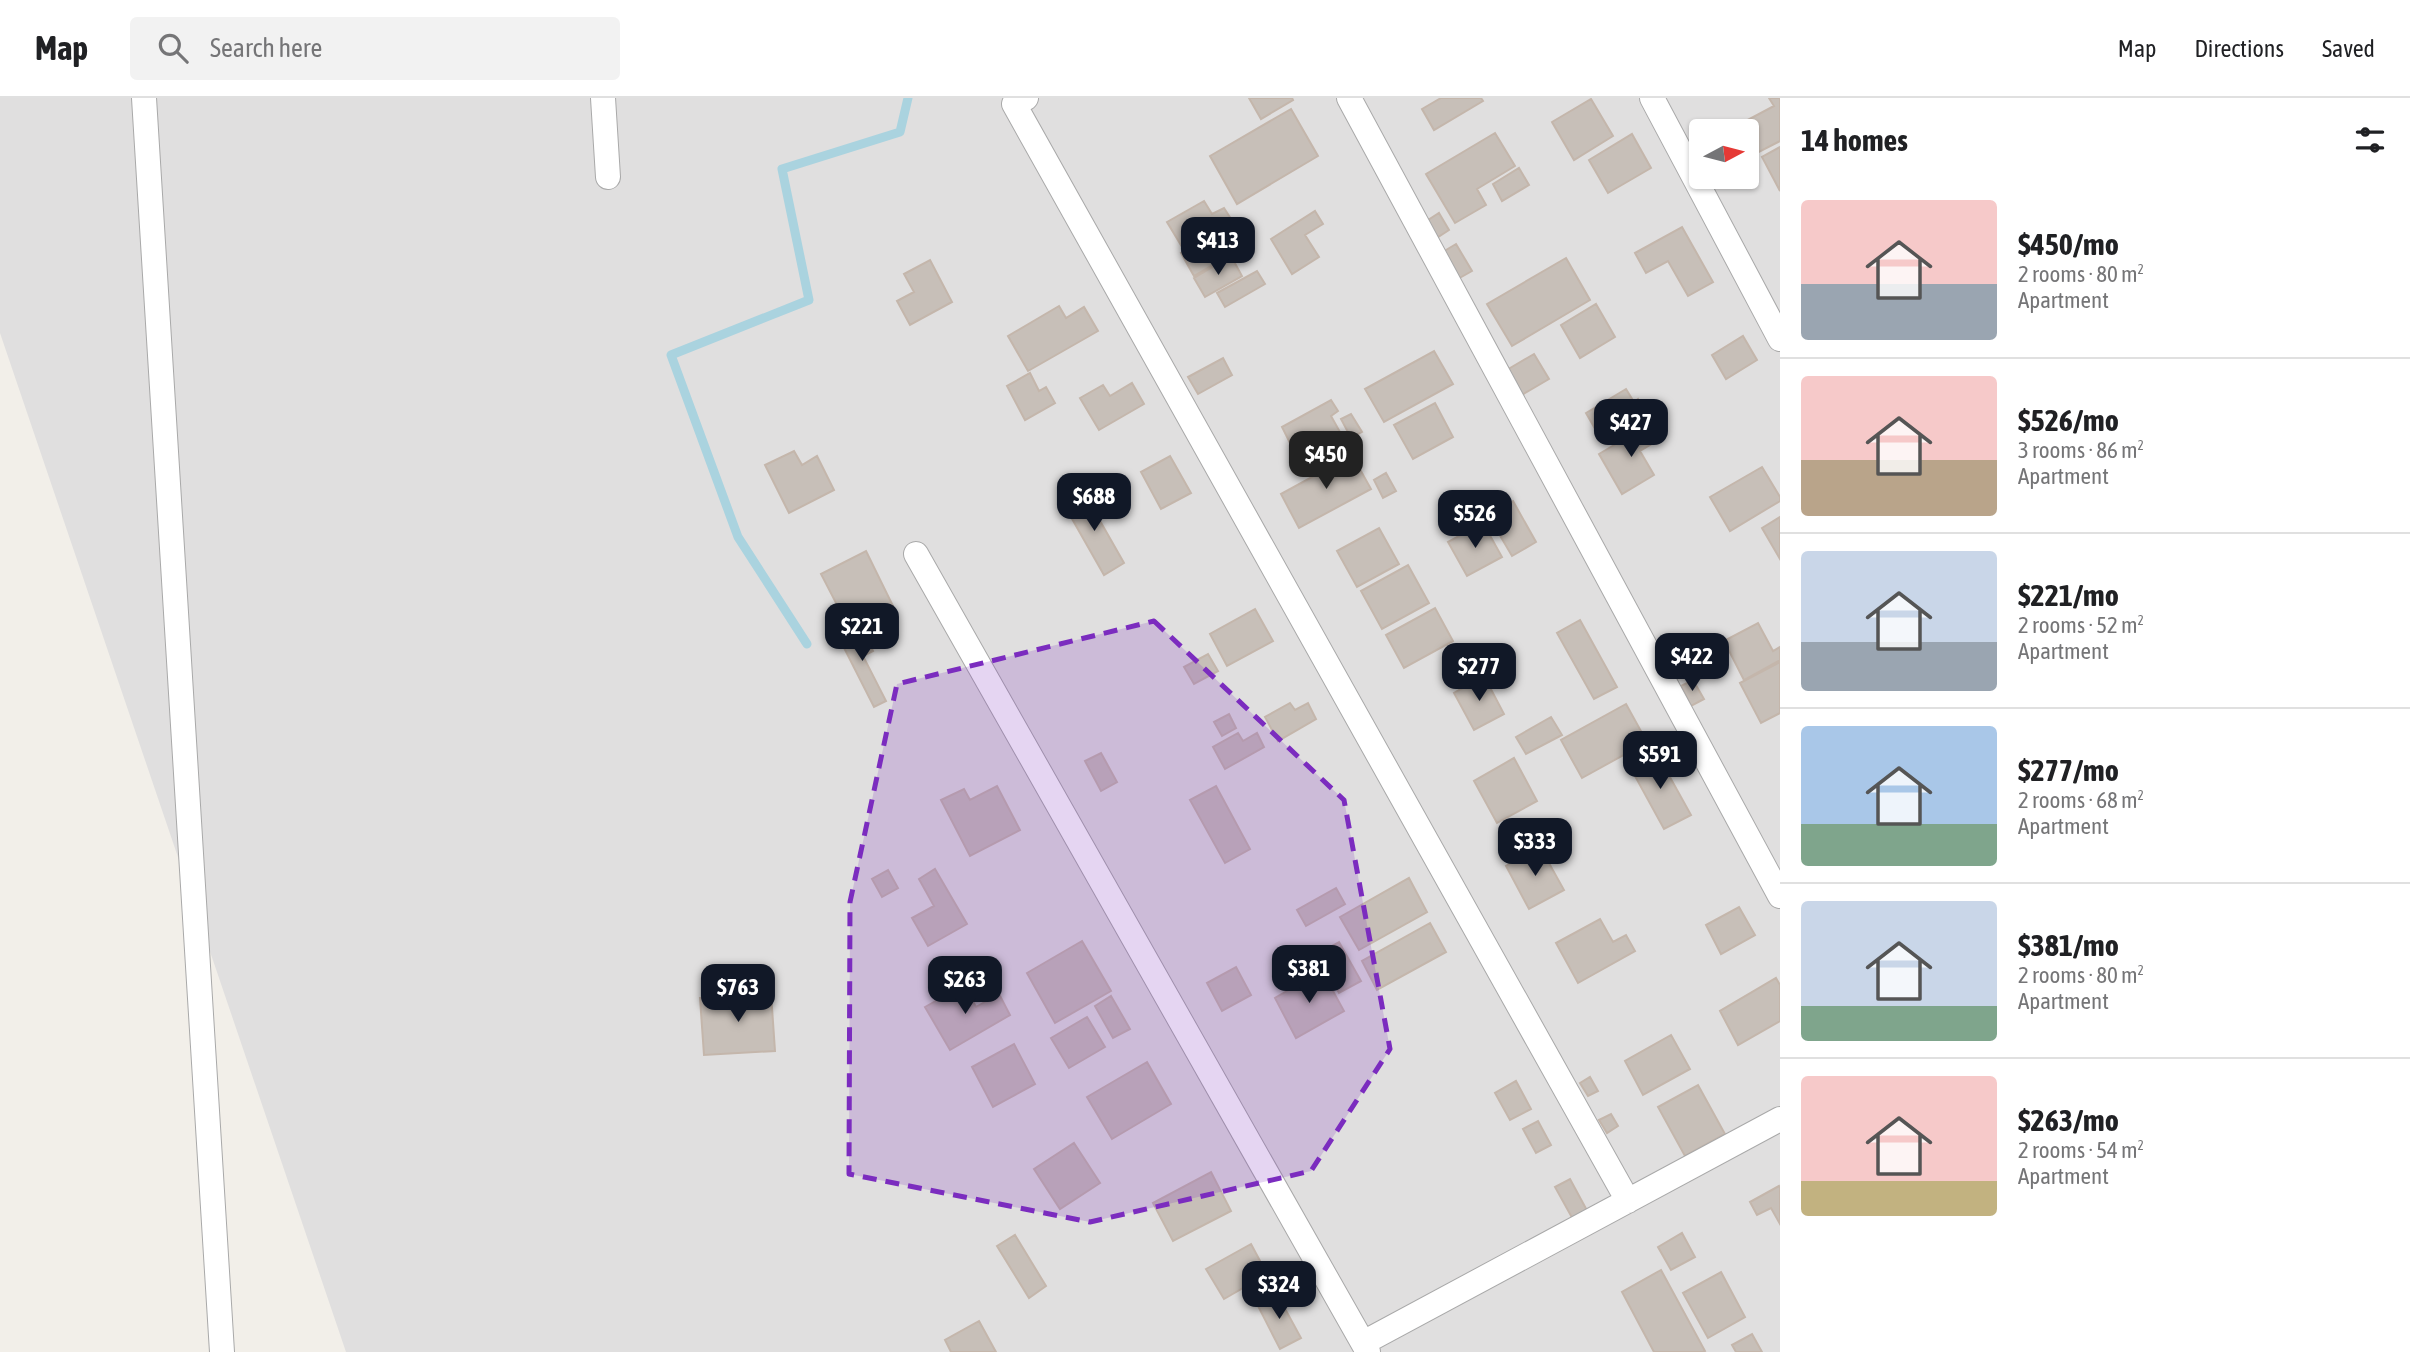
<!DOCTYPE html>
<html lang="en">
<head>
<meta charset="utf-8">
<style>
	:root { --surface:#fff; --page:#f2f2f2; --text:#202124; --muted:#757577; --line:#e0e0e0; --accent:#111827 }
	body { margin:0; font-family:"Asap Condensed",sans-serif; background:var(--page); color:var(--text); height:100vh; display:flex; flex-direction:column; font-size:26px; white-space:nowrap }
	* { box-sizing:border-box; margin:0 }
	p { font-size:23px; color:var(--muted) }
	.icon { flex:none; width:38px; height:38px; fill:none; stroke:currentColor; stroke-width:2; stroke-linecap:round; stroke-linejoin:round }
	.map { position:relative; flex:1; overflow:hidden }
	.panel { display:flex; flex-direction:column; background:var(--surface); width:630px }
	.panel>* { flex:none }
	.needle { width:46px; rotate:83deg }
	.buttons { position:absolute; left:1689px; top:21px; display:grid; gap:14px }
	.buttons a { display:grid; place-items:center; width:70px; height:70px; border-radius:7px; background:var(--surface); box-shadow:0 2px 5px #0004; font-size:35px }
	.price { position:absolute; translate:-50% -60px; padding:0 16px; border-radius:14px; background:var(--accent); color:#fff; font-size:23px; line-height:46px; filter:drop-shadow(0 2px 4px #0008) }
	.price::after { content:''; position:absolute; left:50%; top:42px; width:21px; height:16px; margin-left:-10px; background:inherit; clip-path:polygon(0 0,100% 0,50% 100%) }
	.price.active { background:#222; color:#fff }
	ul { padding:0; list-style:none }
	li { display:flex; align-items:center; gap:21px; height:175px; padding:0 21px }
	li+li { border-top:2px solid var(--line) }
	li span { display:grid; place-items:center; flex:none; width:196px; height:140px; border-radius:7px; color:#555 }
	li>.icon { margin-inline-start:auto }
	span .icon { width:84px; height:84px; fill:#fffc; stroke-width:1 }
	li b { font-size:30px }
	h2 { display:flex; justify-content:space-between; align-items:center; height:84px; padding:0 21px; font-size:30px }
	header { display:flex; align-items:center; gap:42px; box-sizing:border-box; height:98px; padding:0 35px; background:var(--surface); border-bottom:2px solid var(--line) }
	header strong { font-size:33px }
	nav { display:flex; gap:38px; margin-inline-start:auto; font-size:24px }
	.search { width:490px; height:63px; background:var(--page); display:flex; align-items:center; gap:18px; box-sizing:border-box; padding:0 24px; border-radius:7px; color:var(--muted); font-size:26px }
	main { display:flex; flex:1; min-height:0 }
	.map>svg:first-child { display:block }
</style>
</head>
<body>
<header>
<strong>Map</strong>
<div class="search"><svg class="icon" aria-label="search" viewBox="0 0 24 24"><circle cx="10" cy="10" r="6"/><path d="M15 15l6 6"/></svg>Search here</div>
<nav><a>Map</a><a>Directions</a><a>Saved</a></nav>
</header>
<main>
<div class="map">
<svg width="1780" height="1254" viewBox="0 0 1780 1254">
	<rect width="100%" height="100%" fill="#f2efe9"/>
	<!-- residential -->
	<path fill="#e0dfdf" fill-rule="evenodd" d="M0,0H1780V1254H346L0,235ZM1701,33H1746V79H1701Z"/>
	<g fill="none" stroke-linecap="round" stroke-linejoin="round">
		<!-- stream -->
		<path stroke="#aad3df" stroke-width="9" d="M807,546L738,439L671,257L809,202L782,71L900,34L908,0"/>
	</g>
	<!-- building -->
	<path fill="#c7bfb8" stroke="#c4b6ab" stroke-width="2" d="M1249,0H1292L1293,2L1261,21Z
		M1441,0H1481L1483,3L1434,32L1422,11Z
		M1769,0H1780V43L1757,55L1742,25L1774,8Z
		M1591,1L1613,38L1574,62L1552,24Z
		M1291,11L1318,58L1237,106L1210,58Z
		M1495,35L1515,68L1477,91L1486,107L1455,125L1426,76Z
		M1632,36L1651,70L1608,95L1589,62Z
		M1780,49V93L1762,59Z
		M1519,70L1529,87L1502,103L1493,86Z
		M1204,103L1212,116L1224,110L1231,121L1182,149L1167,124Z
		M1315,113L1323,126L1305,137L1319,159L1292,176L1271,141Z
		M1439,115L1449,132L1435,141L1425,124Z
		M1682,129L1713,184L1688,198L1668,163L1646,175L1635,155Z
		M1220,133L1226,142L1236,136L1243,149L1194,178L1181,155Z
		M1456,146L1472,173L1456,182L1441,155Z
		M1231,158L1242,178L1205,199L1194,180Z
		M1566,160L1590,202L1512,248L1487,206Z
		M930,162L952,204L910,227L897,203L914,194L904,176Z
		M1257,173L1265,186L1225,209L1217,195Z
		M1596,206L1615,239L1580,260L1561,227Z
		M1059,208L1066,220L1084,209L1098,233L1028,273L1008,238Z
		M1743,238L1757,262L1726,281L1712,257Z
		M1434,253L1453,286L1384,324L1365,291Z
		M1534,256L1549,281L1520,298L1505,273Z
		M1223,260L1232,277L1198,296L1188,279Z
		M1030,275L1039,293L1046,289L1055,305L1025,322L1007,288Z
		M1132,285L1144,306L1099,332L1080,300L1103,287L1110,298Z
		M1626,291L1634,304L1638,301L1647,317L1602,343L1586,315Z
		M1331,302L1338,313L1331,318L1340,334L1327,341L1323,334L1293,351L1282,329Z
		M1435,305L1453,339L1413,361L1394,327Z
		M1351,316L1362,334L1351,340L1341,321Z
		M1653,324L1662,340L1640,353L1654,377L1622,396L1599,356Z
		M794,353L802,367L817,358L834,392L789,415L765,367Z
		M1352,357L1371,391L1299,430L1281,396Z
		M1170,358L1191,395L1161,411L1141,374Z
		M1762,369L1780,399V403L1730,433L1710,399Z
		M1386,375L1396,393L1383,400L1374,382Z
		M1083,393L1124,465L1104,477L1063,405Z
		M1513,403L1536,444L1512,458L1488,417Z
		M1780,419V461L1762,430Z
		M1483,425L1502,459L1467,478L1448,444Z
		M1379,430L1399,466L1357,489L1337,453Z
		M866,453L893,508L849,530L821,476Z
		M1408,467L1429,505L1382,531L1361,493Z
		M1435,510L1453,543L1404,570L1386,537Z
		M1255,511L1273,543L1227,568L1210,536Z
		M1580,522L1617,589L1594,601L1557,535Z
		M1758,525L1773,553L1780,549V562L1744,582L1724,543Z
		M861,529L873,553L863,558L886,603L874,609L839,540Z
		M1718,543L1726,559L1697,574L1689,559Z
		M1208,556L1218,573L1194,586L1184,569Z
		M1780,564V615L1761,625L1740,585Z
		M1484,578L1504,616L1474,632L1454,595Z
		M1693,582L1704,601L1691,608L1681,588Z
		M1290,605L1295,612L1308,605L1316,621L1278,643L1265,619Z
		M1626,606L1647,644L1582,680L1561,642Z
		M1229,616L1236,630L1222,638L1214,624Z
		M1551,619L1562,637L1526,656L1516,639Z
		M1238,635L1243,643L1257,635L1264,649L1225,671L1213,649Z
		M1656,654L1691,717L1664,731L1630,669Z
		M1101,655L1117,684L1101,693L1085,663Z
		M1514,660L1537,703L1497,725L1474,683Z
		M997,688L1020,732L970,758L941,702L964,691L970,702Z
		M1216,688L1250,751L1225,765L1190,702Z
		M1540,749L1564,792L1529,811L1506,768Z
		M935,771L967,826L928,848L912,820L934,808L919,781Z
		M888,772L898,790L882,799L872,781Z
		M1409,780L1427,814L1359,852L1340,819Z
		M1336,790L1345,806L1306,828L1297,812Z
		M1739,809L1755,837L1721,856L1706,827Z
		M1600,821L1613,844L1626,837L1635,853L1578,885L1556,845Z
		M1430,825L1446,854L1377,892L1362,863Z
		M1082,843L1111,893L1055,925L1027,875Z
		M1339,844L1361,883L1339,895L1318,856Z
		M1236,869L1251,897L1222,913L1207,885Z
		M1322,873L1344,913L1296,940L1275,900Z
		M1776,880L1780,887V923L1738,947L1720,913Z
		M964,887L976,909L999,896L1010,917L950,952L925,909Z
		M771,895L775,953L704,957L700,900Z
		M1111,898L1130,931L1113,940L1095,908Z
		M1087,919L1105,949L1069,970L1051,940Z
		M1671,937L1690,971L1643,997L1625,963Z
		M1014,946L1035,986L993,1009L972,969Z
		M1147,964L1171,1006L1112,1041L1087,999Z
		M1590,979L1598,993L1588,998L1580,985Z
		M1516,983L1531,1011L1510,1022L1495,995Z
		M1698,987L1725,1036L1685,1058L1658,1009Z
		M1611,1016L1618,1028L1607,1035L1599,1022Z
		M1538,1023L1551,1047L1536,1055L1523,1031Z
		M1074,1045L1100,1085L1060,1111L1034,1071Z
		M1211,1074L1231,1113L1173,1143L1153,1105Z
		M1570,1081L1590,1118L1575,1125L1555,1089Z
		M1779,1088L1780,1090V1126L1771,1110L1757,1117L1750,1104Z
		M1682,1135L1695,1159L1671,1172L1658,1149Z
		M1015,1137L1046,1188L1029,1200L997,1148Z
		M1251,1146L1267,1176L1224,1201L1206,1171Z
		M1661,1172L1705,1253L1703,1254H1654L1622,1194Z
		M1721,1174L1745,1219L1708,1240L1683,1195Z
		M1277,1196L1301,1240L1280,1251L1257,1206Z
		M979,1223L996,1254H951L945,1242Z
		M1752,1236L1762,1254H1736L1732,1247Z"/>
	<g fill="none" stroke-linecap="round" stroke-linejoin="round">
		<!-- street casing -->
		<g stroke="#a9a9a9" stroke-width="26">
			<path id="street" d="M144,0L222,1254
				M603,0L608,79
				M1026,0L1014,6L1628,1103
				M1349,0L1780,798
				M1652,0L1780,241
				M916,456L1368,1254
				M1363,1245L1780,1021"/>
		</g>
		<!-- street -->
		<use href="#street" stroke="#fff" stroke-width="24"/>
	</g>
	<!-- marked area -->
	<path fill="#7b2cbf" fill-opacity="0.2" stroke="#7b2cbf" stroke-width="5" stroke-dasharray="14 9" stroke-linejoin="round" d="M1154,523L1344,702L1390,951L1311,1073L1090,1124L849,1076L850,804L897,586Z"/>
</svg>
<div class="buttons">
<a><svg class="needle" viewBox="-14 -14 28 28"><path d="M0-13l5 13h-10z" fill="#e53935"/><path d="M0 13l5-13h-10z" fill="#757577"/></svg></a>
</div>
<b class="price" style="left:1218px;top:179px">$413</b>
<b class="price" style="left:1631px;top:361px">$427</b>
<b class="price active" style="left:1326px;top:393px">$450</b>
<b class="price" style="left:1094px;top:435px">$688</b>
<b class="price" style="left:1475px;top:452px">$526</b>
<b class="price" style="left:862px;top:565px">$221</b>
<b class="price" style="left:1692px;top:595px">$422</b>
<b class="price" style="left:1479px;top:605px">$277</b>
<b class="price" style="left:1660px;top:693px">$591</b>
<b class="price" style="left:1535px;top:780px">$333</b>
<b class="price" style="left:1309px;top:907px">$381</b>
<b class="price" style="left:965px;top:918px">$263</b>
<b class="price" style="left:738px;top:926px">$763</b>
<b class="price" style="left:1279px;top:1223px">$324</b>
</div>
<section class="panel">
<h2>14 homes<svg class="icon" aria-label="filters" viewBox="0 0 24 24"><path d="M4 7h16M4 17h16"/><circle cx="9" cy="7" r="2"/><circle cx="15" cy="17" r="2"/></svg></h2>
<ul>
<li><span style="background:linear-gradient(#f6c9c9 60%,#9aa5b1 0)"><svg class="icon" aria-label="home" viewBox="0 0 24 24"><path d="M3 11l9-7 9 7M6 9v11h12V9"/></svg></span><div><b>$450/mo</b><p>2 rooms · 80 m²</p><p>Apartment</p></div></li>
<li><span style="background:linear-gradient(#f6c9c9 60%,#b9a48a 0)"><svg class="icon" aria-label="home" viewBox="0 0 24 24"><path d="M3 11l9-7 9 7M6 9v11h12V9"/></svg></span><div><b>$526/mo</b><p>3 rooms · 86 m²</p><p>Apartment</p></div></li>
<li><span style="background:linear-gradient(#c9d6e8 65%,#9aa5b1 0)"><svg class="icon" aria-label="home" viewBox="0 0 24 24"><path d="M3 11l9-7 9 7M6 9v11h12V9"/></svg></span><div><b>$221/mo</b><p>2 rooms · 52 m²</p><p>Apartment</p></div></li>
<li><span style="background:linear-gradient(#a9c7e8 70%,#7fa58c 0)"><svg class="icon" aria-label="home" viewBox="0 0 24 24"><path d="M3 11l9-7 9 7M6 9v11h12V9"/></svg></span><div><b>$277/mo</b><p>2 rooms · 68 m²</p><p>Apartment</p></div></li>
<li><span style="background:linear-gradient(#c9d6e8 75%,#7fa58c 0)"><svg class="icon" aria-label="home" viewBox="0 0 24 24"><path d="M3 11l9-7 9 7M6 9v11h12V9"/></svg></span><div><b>$381/mo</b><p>2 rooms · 80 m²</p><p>Apartment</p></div></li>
<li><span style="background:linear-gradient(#f6c9c9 75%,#c2b280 0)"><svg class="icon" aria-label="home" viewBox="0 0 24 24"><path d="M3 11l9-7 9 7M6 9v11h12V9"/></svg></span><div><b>$263/mo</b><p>2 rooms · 54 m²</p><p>Apartment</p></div></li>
</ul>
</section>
</main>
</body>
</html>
